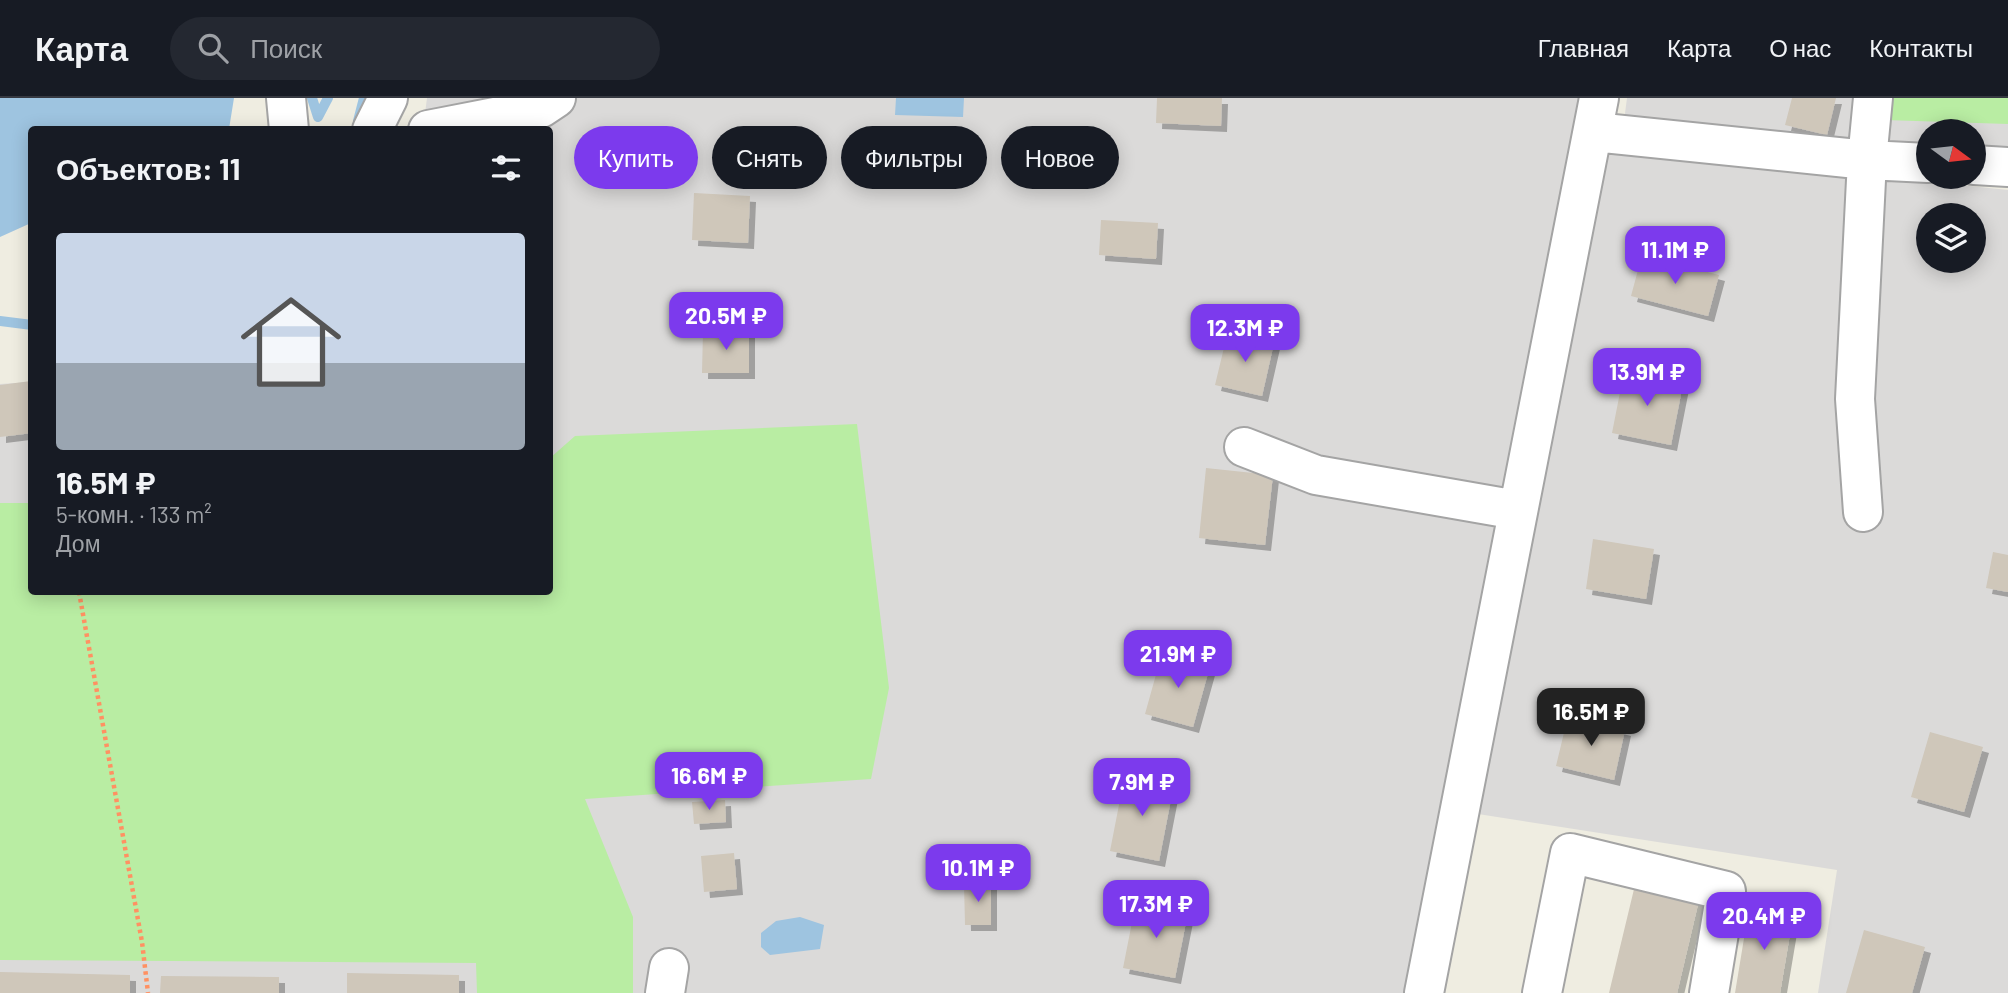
<!DOCTYPE html>
<html lang="ru">
<head>
<meta charset="utf-8">
<style>
	:root { --surface:#171b24; --page:#242831; --text:#f1f3f6; --muted:#9ea1a6; --line:#363941; --accent:#7c3aed }
	body { margin:0; font-family:Barlow,sans-serif; background:var(--page); color:var(--text); height:100vh; display:flex; flex-direction:column; font-size:26px; white-space:nowrap }
	* { box-sizing:border-box; margin:0 }
	p { font-size:23px; color:var(--muted) }
	.icon { flex:none; width:38px; height:38px; fill:none; stroke:currentColor; stroke-width:2; stroke-linecap:round; stroke-linejoin:round }
	.map { position:relative; flex:1; overflow:hidden }
	.drawer { position:absolute; left:28px; top:28px; width:525px; height:469px; display:flex; flex-direction:column; background:var(--surface); border-radius:7px; box-shadow:0 4px 18px #0003 }
	.drawer>* { flex:none }
	.hud { position:absolute; left:574px; top:28px; width:665px; height:63px; display:flex; gap:14px }
	.needle { width:46px; rotate:105deg }
	.tools { position:absolute; left:1916px; top:21px; display:grid; gap:14px }
	.tools a { display:grid; place-items:center; width:70px; height:70px; border-radius:50%; background:var(--surface); box-shadow:0 4px 18px #0003; font-size:35px }
	.price { position:absolute; translate:-50% -60px; padding:0 16px; border-radius:14px; background:var(--accent); color:#fff; font-size:23px; line-height:46px; filter:drop-shadow(0 2px 4px #0008) }
	.price::after { content:''; position:absolute; left:50%; top:42px; width:21px; height:16px; margin-left:-10px; background:inherit; clip-path:polygon(0 0,100% 0,50% 100%) }
	.price.selected { background:#222; color:#fff }
	ul { padding:0; list-style:none }
	li { display:grid; align-content:center; gap:14px; height:371px; padding:0 28px }
	li span { display:grid; place-items:center; height:217px; border-radius:7px; color:#555 }
	li>.icon { margin-inline-start:auto }
	span .icon { width:126px; height:126px; fill:#fffc; stroke-width:1 }
	li b { font-size:30px }
	h2 { display:flex; justify-content:space-between; align-items:center; height:84px; padding:0 28px; font-size:30px }
	.chip { padding:0 24px; border-radius:32px; background:var(--surface); box-shadow:0 4px 18px #0003; font-size:24px; line-height:63px }
	.chip.selected { background:var(--accent); color:#fff }
	header { display:flex; align-items:center; gap:42px; box-sizing:border-box; height:98px; padding:0 35px; background:var(--surface); border-bottom:2px solid var(--line) }
	header strong { font-size:33px }
	nav { display:flex; gap:38px; margin-inline-start:auto; font-size:24px }
	.search { width:490px; height:63px; background:var(--page); display:flex; align-items:center; gap:18px; box-sizing:border-box; padding:0 24px; border-radius:38px; color:var(--muted); font-size:26px }
	.map>svg:first-child { display:block }
</style>
</head>
<body>
<header>
<strong>Карта</strong>
<div class="search"><svg class="icon" aria-label="search" viewBox="0 0 24 24"><circle cx="10" cy="10" r="6"/><path d="M15 15l6 6"/></svg>Поиск</div>
<nav><a>Главная</a><a>Карта</a><a>О нас</a><a>Контакты</a></nav>
</header>
<div class="map">
<svg width="2008" height="895" viewBox="0 0 2008 895">
	<defs>
		<filter id="shadow"><feDropShadow dx="6" dy="6" stdDeviation="0" flood-color="#0004"/></filter>
	</defs>
	<rect width="100%" height="100%" fill="#efede1"/>
	<!-- residential -->
	<path fill="#dbdad9" fill-rule="evenodd" d="M427,0H1581L1405,895H0V286L31,284L32,494H550V32L423,31Z
		M1627,0H2008V57L1974,55V33H1928V51L1624,23Z
		M1608,50L2008,92V895H1818L1837,772L1478,716ZM1928,117H1974V163H1928Z"/>
	<!-- grass -->
	<path fill="#b9eda3" d="M1889,0H2008V26L1885,22Z
		M857,326L889,590L871,681L585,701L633,819V895H477L476,865L0,862V405H31L32,494H550V360L575,338Z"/>
	<!-- water -->
	<path fill="#9ec4e0" d="M0,0H234L229,31L32,32L31,125L0,139Z
		M896,0H964L963,19L895,17Z
		M800,819L824,827L820,851L770,857L761,849V835L776,823Z"/>
	<g fill="none" stroke-linecap="round" stroke-linejoin="round">
		<!-- stream -->
		<path stroke="#9ec4e0" stroke-width="10" d="M312,0L318,19L328,0
			M358,23L364,0
			M0,223L32,227"/>
	</g>
	<!-- building -->
	<path fill="#cfc7ba" filter="url(#shadow)" d="M1157,0H1222L1221,28L1156,25Z
		M1792,0H1836L1827,37L1785,27Z
		M694,95L750,98L748,145L692,142Z
		M1101,122L1158,125L1156,161L1099,157Z
		M1642,157L1719,177L1708,218L1631,198Z
		M703,232H749V275H702Z
		M1228,233L1274,245L1262,298L1215,287Z
		M1624,274L1683,286L1671,347L1612,335Z
		M31,283L32,335L0,339V287Z
		M1206,370L1273,377L1265,447L1199,440Z
		M1593,441L1654,451L1646,501L1586,491Z
		M1993,454L2008,457V494L1986,490Z
		M1162,555L1210,568L1193,629L1145,616Z
		M1568,618L1625,632L1614,682L1556,668Z
		M1930,634L1983,649L1964,714L1911,699Z
		M1125,676L1174,686L1159,763L1110,753Z
		M725,702L726,724L694,726L692,704Z
		M734,755L737,791L704,794L701,758Z
		M964,785H991V827H965Z
		M1635,787L1699,802L1677,895H1609Z
		M1136,804L1188,814L1175,880L1123,870Z
		M1749,810L1793,818L1780,895H1735Z
		M1864,832L1925,849L1912,895H1846Z
		M0,874L130,877V895H0Z
		M347,875L459,877V895H347Z
		M161,878L279,879V895H160Z"/>
	<g fill="none" stroke-linecap="round" stroke-linejoin="round">
		<!-- minor casing -->
		<g stroke="#a4a4a4" stroke-width="42">
			<path id="minor" d="M286,0L289,32
				M372,32L388,0
				M428,32L541,10L556,0
				M1594,34L1867,62L1928,65
				M1974,67L2008,69
				M1244,349L1316,377L1517,412
				M1863,414L1855,301L1867,62L1873,0
				M665,895L669,870
				M1424,895L1599,0
				M1542,895L1570,755L1726,793L1709,895"/>
		</g>
		<!-- path -->
		<path stroke="#ff9162" stroke-width="4.5" stroke-dasharray="3.5 3.5" stroke-linecap="butt" d="M79,494L142,844L148,895"/>
		<!-- minor -->
		<use href="#minor" stroke="#fff" stroke-width="38"/>
	</g>
</svg>
<div class="tools">
<a><svg class="needle" viewBox="-14 -14 28 28"><path d="M0-13l5 13h-10z" fill="#e53935"/><path d="M0 13l5-13h-10z" fill="#9ea1a6"/></svg></a>
<a><svg class="icon" aria-label="layers" viewBox="0 0 24 24"><path d="M12 4l9 5-9 5-9-5zM3 14l9 5 9-5"/></svg></a>
</div>
<b class="price" style="left:1675px;top:188px">11.1M ₽</b>
<b class="price" style="left:726px;top:254px">20.5M ₽</b>
<b class="price" style="left:1245px;top:266px">12.3M ₽</b>
<b class="price" style="left:1647px;top:310px">13.9M ₽</b>
<b class="price" style="left:1178px;top:592px">21.9M ₽</b>
<b class="price selected" style="left:1591px;top:650px">16.5M ₽</b>
<b class="price" style="left:709px;top:714px">16.6M ₽</b>
<b class="price" style="left:1142px;top:720px">7.9M ₽</b>
<b class="price" style="left:978px;top:806px">10.1M ₽</b>
<b class="price" style="left:1156px;top:842px">17.3M ₽</b>
<b class="price" style="left:1764px;top:854px">20.4M ₽</b>
<div class="hud">
<a class="chip selected">Купить</a>
<a class="chip">Снять</a>
<a class="chip">Фильтры</a>
<a class="chip">Новое</a>
</div>
<section class="drawer">
<h2>Объектов: 11<svg class="icon" aria-label="filters" viewBox="0 0 24 24"><path d="M4 7h16M4 17h16"/><circle cx="9" cy="7" r="2"/><circle cx="15" cy="17" r="2"/></svg></h2>
<ul>
<li><span style="background:linear-gradient(#c9d6e8 60%,#9aa5b1 0)"><svg class="icon" aria-label="home" viewBox="0 0 24 24"><path d="M3 11l9-7 9 7M6 9v11h12V9"/></svg></span><div><b>16.5M ₽</b><p>5-комн. · 133 m²</p><p>Дом</p></div></li>
</ul>
</section>
</div>
</body>
</html>
